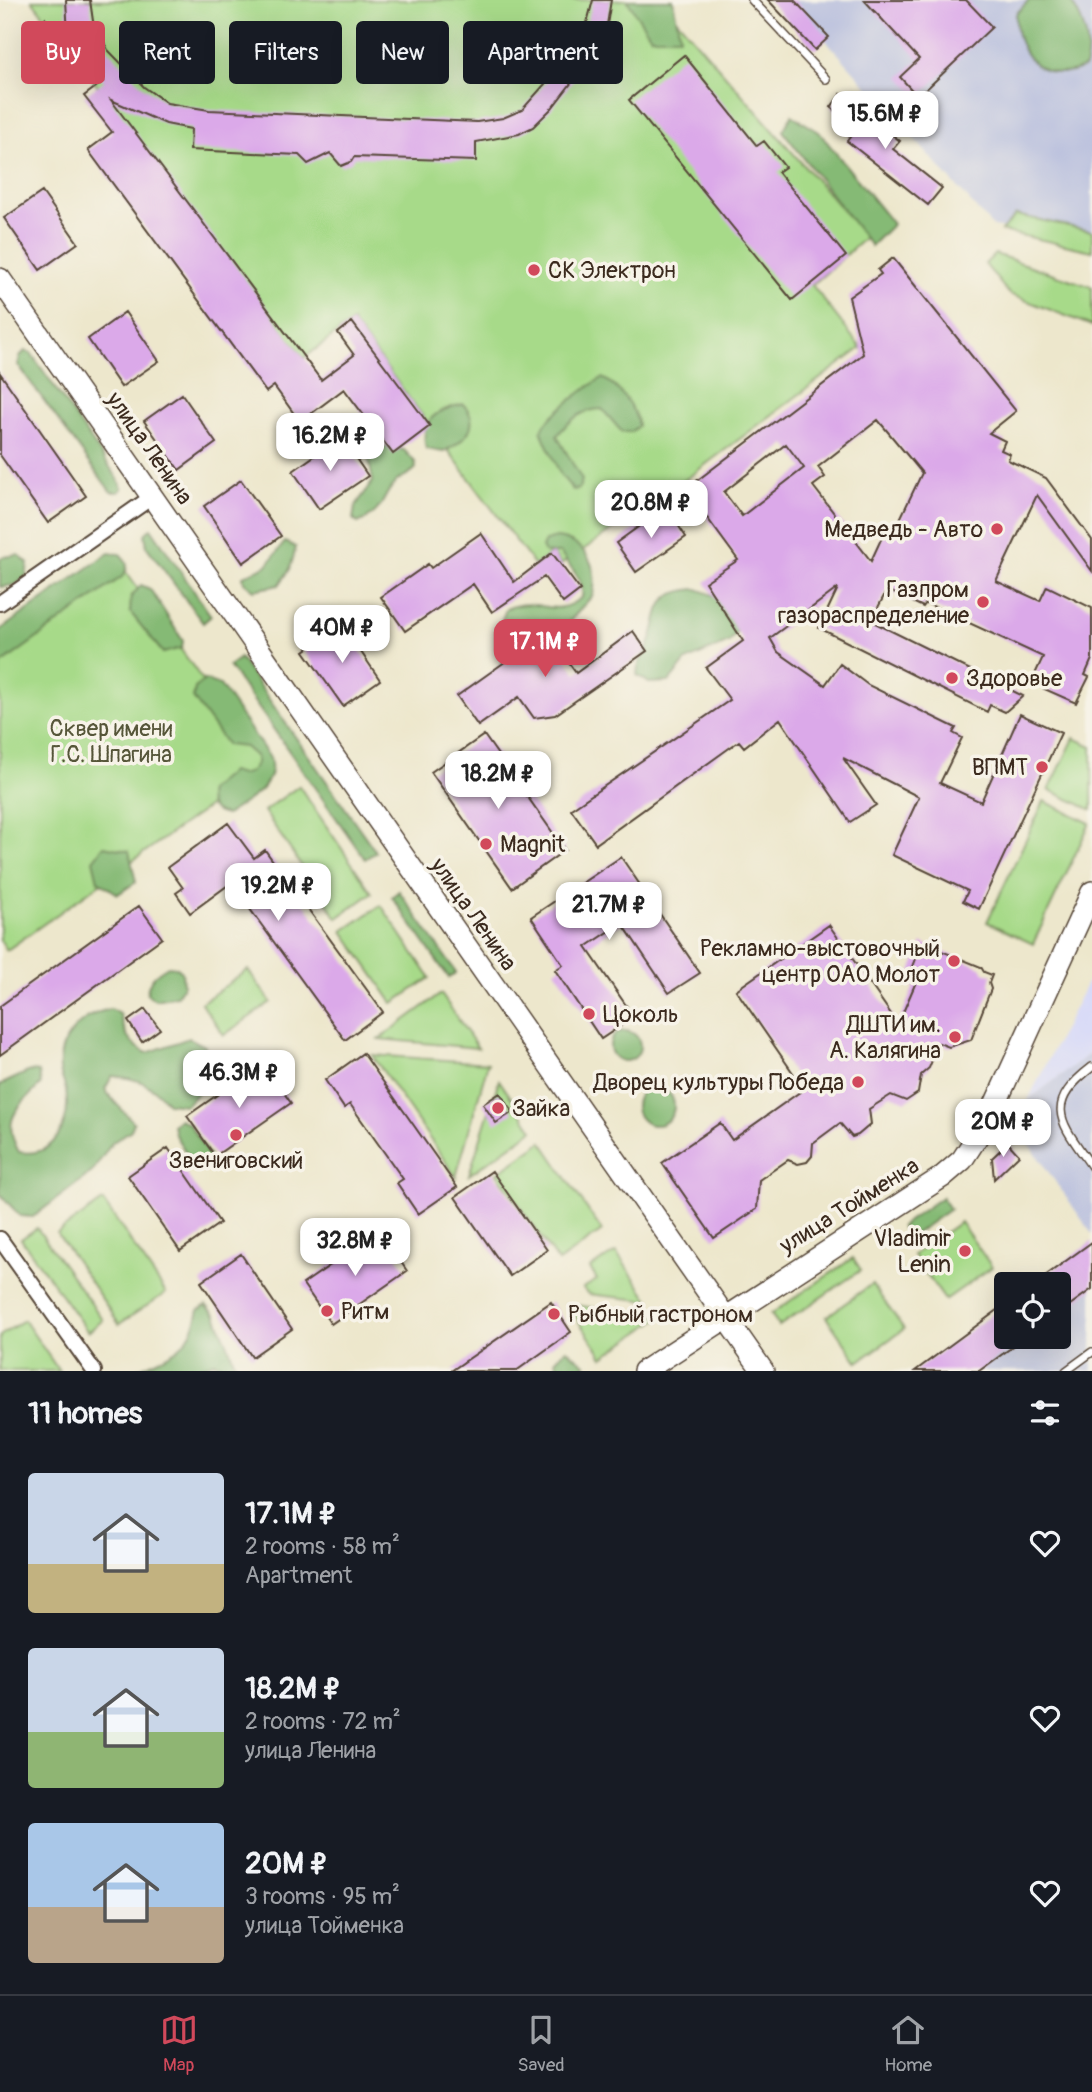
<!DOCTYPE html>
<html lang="en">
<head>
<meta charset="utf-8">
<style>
	:root { --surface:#171b24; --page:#242831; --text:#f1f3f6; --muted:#9ea1a6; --line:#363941; --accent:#d1495b }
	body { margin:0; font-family:Pangolin,sans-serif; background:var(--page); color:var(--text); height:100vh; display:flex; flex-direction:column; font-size:26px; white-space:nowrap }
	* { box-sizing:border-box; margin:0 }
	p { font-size:23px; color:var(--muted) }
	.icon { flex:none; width:38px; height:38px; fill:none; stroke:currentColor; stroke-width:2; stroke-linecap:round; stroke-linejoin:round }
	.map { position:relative; height:1371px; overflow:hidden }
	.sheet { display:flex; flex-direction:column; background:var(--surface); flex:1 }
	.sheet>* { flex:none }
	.hud { position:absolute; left:21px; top:21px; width:700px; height:63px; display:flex; gap:14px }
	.buttons { position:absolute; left:994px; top:1272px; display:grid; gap:14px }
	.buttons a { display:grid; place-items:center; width:77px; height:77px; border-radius:7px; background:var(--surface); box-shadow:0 7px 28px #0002; font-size:35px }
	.price { position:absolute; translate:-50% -60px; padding:0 16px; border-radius:14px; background:#fff; color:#222; font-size:23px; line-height:46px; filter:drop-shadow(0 2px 4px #0008) }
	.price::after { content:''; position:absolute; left:50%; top:42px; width:21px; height:16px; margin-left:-10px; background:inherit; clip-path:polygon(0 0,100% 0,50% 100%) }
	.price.on { background:var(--accent); color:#fff }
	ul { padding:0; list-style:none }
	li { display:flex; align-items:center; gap:21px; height:175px; padding:0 28px }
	li span { display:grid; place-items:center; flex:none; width:196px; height:140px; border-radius:7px; color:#555 }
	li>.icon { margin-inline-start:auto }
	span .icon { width:84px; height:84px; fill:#fffc; stroke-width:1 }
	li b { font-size:30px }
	h2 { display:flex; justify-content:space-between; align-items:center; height:84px; padding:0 28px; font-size:30px }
	.tag { padding:0 24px; border-radius:7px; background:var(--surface); box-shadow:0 7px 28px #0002; font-size:24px; line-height:63px }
	.tag.on { background:var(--accent); color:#fff }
	.tab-bar { display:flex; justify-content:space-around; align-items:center; height:98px; border-top:2px solid var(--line); background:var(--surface); font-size:19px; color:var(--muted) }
	.tab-bar a { display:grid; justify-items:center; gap:4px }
	.tab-bar .on { color:var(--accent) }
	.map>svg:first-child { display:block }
</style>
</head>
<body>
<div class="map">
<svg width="1092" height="1371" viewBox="0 0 1092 1371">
	<rect width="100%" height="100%" fill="#f7f3e8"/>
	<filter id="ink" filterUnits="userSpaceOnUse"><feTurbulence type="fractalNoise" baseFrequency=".0143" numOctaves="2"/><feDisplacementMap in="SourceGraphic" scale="14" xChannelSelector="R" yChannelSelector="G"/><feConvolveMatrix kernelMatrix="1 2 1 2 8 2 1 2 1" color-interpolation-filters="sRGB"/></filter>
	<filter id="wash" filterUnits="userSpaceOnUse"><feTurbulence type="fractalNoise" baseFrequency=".00686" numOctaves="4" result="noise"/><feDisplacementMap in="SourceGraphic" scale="28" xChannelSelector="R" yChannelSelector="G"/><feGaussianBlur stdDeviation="1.57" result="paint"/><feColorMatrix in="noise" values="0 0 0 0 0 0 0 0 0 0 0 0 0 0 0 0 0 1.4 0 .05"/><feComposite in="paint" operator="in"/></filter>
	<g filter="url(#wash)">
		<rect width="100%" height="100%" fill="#ede7cc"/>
		<!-- built -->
		<path fill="#d5d8f9" d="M1092,973V1052L1028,1100Z"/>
		<!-- industrial -->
		<path fill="#bdc3de" d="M790,0H1092V240L993,227Z
			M1092,1052V1234L1022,1134L1019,1121L1028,1100Z
			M1092,1242V1371H915L1006,1304V1337H1059V1284H1034Z"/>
		<!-- green -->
		<path fill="#a7da89" stroke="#718254" stroke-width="2" d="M32,0H660L866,237L812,285L861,348L677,486L561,565L552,553L535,566L352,322L304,358Z
			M1016,215L1092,231V251L1001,231Z
			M995,254L1092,287V326L1009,294L985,264Z
			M114,555L264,767L7,950L0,940V637Z
			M1074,738L1092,746V810L1049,790Z
			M299,786L372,893L337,918L264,811Z
			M1044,801L1090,823L1033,944L987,922Z
			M381,905L430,978L393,1003L343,931Z
			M248,970L271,1002L224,1035L201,1003Z
			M441,994L478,1048L379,1039Z
			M372,1055L488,1063L456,1177Z
			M499,1080L533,1130L469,1175Z
			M542,1142L602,1231L558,1262L497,1173Z
			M103,1201L166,1293L119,1324L57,1233Z
			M960,1222L992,1267L945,1300L913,1255Z
			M37,1228L103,1320L88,1332L21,1239Z
			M616,1252L650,1301L588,1294L583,1288L597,1280L590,1268Z
			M853,1258L861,1270L779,1326L771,1314Z
			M872,1284L904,1329L858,1362L826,1317Z
			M567,1304L661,1317L603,1357Z
			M24,1320L59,1371H0V1336Z"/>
		<!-- forest -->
		<path fill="#85ba75" stroke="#60724a" stroke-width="2" d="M627,0H673L680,37H651Z
			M1029,0H1070C1084,21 1092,43 1085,67C1045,87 1014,55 1016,14Z
			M792,115L819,132L893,224L871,246L783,131Z
			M25,351L31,353L118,479L122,488L119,492H111L18,365L20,356Z
			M602,378C617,384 637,410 638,426L631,432H622L602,409C582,409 568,421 557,436L582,480L579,489L573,490L560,474L541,431C546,417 588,386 602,378Z
			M463,404C483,425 464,442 443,452L426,449C419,419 437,410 463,404Z
			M383,446L404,450L415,462L416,468C410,475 403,476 397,481C380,497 387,510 358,523L353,519L355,507L373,481L368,456L371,451Z
			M151,528L211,616L203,623L147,547L145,534Z
			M557,538C586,542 599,567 593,595L570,621L569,640L565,645C553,644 547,631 534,630C525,629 516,636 506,637L499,627L506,609C540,594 551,622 582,597C585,581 569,565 560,553H545L542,547L545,541Z
			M285,542L296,547L290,569L279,585L254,590L244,582L243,576L266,566Z
			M109,553L120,554C128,562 129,567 123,576L0,665V630Z
			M19,555L28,563L26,577L15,585L0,587V560L2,557Z
			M141,585L150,589L183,641L182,648L163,653L130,612L131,597Z
			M697,589L716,596L741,627L729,642L686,661L669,682L649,683L637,675C637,663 644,656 649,645C662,612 652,592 697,589Z
			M240,658L376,852L365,859L229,666Z
			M205,680L220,685L270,758C278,787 247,800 226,815C211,812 206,805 209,790L231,772L241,775L250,772L256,764V757L245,747L227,745L193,698L195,688Z
			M104,846L129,851L136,882L118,894L98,881L93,860Z
			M399,891L456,972L449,978L392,897Z
			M168,966L176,967L182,972L183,986L177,996L155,1000L147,994C148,979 156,973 168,966Z
			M111,1009L120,1014C124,1033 129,1044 147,1053L189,1038L205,1046L212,1071L205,1085L186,1105L168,1103C151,1084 138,1078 112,1076L105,1089C113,1103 124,1110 134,1123L131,1130L112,1143L92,1172L33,1217L20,1216L0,1194V1085L30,1071L39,1072L41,1084C19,1107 0,1118 19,1152C55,1158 71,1124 66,1091C65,1084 61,1077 60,1070C57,1039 82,1014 111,1009Z
			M610 1046a15 15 0 1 1 30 0a15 15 0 1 1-30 0Z
			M636 1106a19 19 0 1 1 38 0a19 19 0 1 1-38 0Z
			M180,1119L189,1124L210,1157L207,1169L195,1167L175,1135L173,1125Z
			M942,1197L950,1209L909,1238L901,1226Z
			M206,1305L216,1315L236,1366L229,1370L215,1362L200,1367L199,1371H134C168,1353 189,1354 199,1310Z
			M566,1349L586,1365L581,1371H561L555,1361Z"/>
		<g id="blocks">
			<!-- building -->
			<path fill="#dba9e9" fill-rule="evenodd" d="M66,0H90L93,21L108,50L144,87L167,103L209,110L477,122L503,118L522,110L582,42L593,0H611L606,31L596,51L552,108L533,127L519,134L476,142V161L354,157L351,162L341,166L330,153L308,164L299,155L190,150L191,129L166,124L111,100L321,380L354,355L338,333L352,322L430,426L393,454L344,389L300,422L274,386L266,392L88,150L112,132L84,96L104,81L68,35Z
				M768,0H794L829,37L815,50Z
				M864,0H966L992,27L918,97L900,77L919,59Z
				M45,18L64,43L51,52L33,27Z
				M684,55L757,146L764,141L785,167L778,172L846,256L792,300L629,100Z
				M841,94L900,141L893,149L942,188L928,205L847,141L857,128L831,107Z
				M42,192L78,243L40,270L4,218Z
				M893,258L1016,411L989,433L1005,441L1001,450L1010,454L1008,460L1046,478L1092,540V571L1037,495L996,581L1040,601L1047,586L1092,608V659L1085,675L1089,677L1076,703L1031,683L1043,657L926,603L923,607L887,590L871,621L1023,696L1005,712L990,705L987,712L819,628L838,588L798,618L790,614L785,621L789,624L770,638L778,652L825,685L840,664L868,685L956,728L953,733L962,738L940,783L981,802L1020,714L1061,733L979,909L963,901L968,891L892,855L919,797L843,758L876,805L850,822L780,719L744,747L739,741L596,844L571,809L730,700L706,668L743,641L705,582L738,560L686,489L863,354L849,297L881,274L878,270ZM878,420L922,473L891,538L883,535L871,561L813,486L825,477L818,467ZM786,444L804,468L742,516L724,492Z
				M125,312L159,361L121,387L88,339Z
				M0,373L86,496L48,523L0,455Z
				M182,394L216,443L179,470L144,421Z
				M341,437L368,476L319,509L293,471Z
				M241,480L281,536L243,563L204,506Z
				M666,507L686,537L636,572L616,543Z
				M481,533L514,582L552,553L580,590L563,603L544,577L492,612L473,584L405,631L381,597L428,564L431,568Z
				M342,624L380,680L343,706L304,651Z
				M633,631L647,651L555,715L534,718L519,697L478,726L457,696L547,632L576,673Z
				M484,735L565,850L512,888L431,772Z
				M228,823L254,858L265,850L383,1012L345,1040L231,883L190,913L176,893L183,888L168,867Z
				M621,857L700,973L669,993L622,923L586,947L634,1017L601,1039L555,970L563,965L531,917Z
				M139,906L162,938L0,1055V1006Z
				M829,925L898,1024L919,975L911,972L922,943L981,967L984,972L992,975L989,983L991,989L971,1040L949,1047L939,1043L929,1068L921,1075L918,1093L906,1101L891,1095L869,1109L871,1124L858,1135L852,1137L840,1123L813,1143L812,1156L807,1162L798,1164L788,1160L759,1180L757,1209L714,1238L662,1163L720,1123L732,1140L804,1089L736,990Z
				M145,1009L160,1029L142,1042L128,1021Z
				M363,1053L457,1187L418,1214L397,1183L403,1179L350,1104L344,1108L325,1080Z
				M263,1063L291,1103L215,1156L187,1116Z
				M500,1093L513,1112L496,1123L483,1104Z
				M1008,1143L1019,1155L994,1179L992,1158Z
				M168,1148L220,1223L180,1251L128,1176Z
				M492,1171L547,1250L510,1276L455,1197Z
				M380,1231L407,1271L331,1324L303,1284Z
				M1092,1242V1289L1059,1313V1284H1034Z
				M241,1254L292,1329L252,1357L201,1282Z
				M551,1302L571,1332L516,1371H451Z
				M1006,1304V1337H1026L979,1371H915Z"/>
		</g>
	</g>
	<g filter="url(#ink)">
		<use href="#blocks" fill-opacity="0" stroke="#564638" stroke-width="2"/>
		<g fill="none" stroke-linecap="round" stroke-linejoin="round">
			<!-- lane casing -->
			<g stroke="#564638" stroke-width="10">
				<path id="lane" d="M752,0L826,79
					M1092,1067C1041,1106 1062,1123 1092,1167
					M1066,1371L1092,1352"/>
			</g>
			<!-- street casing -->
			<g stroke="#564638" stroke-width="18">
				<path id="street" d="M0,603L152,497
					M0,1239L94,1371"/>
			</g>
			<!-- secondary casing -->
			<g stroke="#564638" stroke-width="24">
				<path id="secondary" d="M0,279L763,1371
					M644,1371L942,1177L962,1160L988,1120L1092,892"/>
			</g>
			<!-- lane -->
			<use href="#lane" stroke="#fff" stroke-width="7"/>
			<!-- street -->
			<use href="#street" stroke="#fff" stroke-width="14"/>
			<!-- secondary -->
			<use href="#secondary" stroke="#fff" stroke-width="21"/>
		</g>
	</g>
	<!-- markers -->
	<g fill="#d1495b" stroke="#f7f3e8" stroke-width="2.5">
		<circle cx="534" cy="270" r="7"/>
		<circle cx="997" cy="529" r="7"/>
		<circle cx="983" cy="602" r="7"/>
		<circle cx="952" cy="678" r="7"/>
		<circle cx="1042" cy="767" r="7"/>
		<circle cx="486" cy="844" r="7"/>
		<circle cx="954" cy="961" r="7"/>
		<circle cx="589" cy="1014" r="7"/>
		<circle cx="955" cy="1037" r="7"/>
		<circle cx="858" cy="1082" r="7"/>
		<circle cx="498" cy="1108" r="7"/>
		<circle cx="236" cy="1135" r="7"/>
		<circle cx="965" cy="1251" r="7"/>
		<circle cx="327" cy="1311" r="7"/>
		<circle cx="554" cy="1314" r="7"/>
	</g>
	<g text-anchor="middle" stroke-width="7" stroke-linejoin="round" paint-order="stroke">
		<!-- poi labels -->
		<g font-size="23" fill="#3b2a1e" stroke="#f7f3e8" text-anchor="start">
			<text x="548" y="278">СК Электрон</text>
			<text x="983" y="537" text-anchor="end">Медведь - Авто</text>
			<text x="969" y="597" text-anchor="end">Газпром<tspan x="969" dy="26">газораспределение</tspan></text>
			<text x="966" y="686">Здоровье</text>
			<text x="1028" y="775" text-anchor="end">ВПМТ</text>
			<text x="500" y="852">Magnit</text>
			<text x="940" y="956" text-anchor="end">Рекламно-выстовочный<tspan x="940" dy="26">центр ОАО Молот</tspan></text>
			<text x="603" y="1022">Цоколь</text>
			<text x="941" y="1032" text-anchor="end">ДШТИ им.<tspan x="941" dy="26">А. Калягина</tspan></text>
			<text x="844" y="1090" text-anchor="end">Дворец культуры Победа</text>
			<text x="512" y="1116">Зайка</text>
			<text x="236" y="1168" text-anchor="middle">Звениговский</text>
			<text x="951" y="1246" text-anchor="end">Vladimir<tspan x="951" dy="26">Lenin</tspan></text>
			<text x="341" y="1319">Ритм</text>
			<text x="568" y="1322">Рыбный гастроном</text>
		</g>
		<!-- street labels -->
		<g font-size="23" fill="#3b2a1e" stroke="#f7f3e8">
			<text transform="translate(150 448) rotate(55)" y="8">улица Ленина</text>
			<text transform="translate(474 914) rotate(55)" y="8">улица Ленина</text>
			<text transform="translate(849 1205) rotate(-32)" y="8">улица Тойменка</text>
		</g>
		<!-- park labels -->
		<g font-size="23" fill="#565639" stroke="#f7f3e8">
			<text x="111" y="736">Сквер имени<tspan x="111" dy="26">Г.С. Шпагина</tspan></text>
		</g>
	</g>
</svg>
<div class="buttons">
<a><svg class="icon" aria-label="locate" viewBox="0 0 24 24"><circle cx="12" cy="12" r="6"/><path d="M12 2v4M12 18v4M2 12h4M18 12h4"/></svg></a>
</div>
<b class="price" style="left:885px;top:151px">15.6M ₽</b>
<b class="price" style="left:330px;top:473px">16.2M ₽</b>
<b class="price" style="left:651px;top:540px">20.8M ₽</b>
<b class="price" style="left:342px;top:665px">40M ₽</b>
<b class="price on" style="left:545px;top:679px">17.1M ₽</b>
<b class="price" style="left:498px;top:811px">18.2M ₽</b>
<b class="price" style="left:278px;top:923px">19.2M ₽</b>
<b class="price" style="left:609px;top:942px">21.7M ₽</b>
<b class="price" style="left:239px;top:1110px">46.3M ₽</b>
<b class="price" style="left:1003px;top:1159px">20M ₽</b>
<b class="price" style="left:355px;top:1278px">32.8M ₽</b>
<div class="hud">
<a class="tag on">Buy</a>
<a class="tag">Rent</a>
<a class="tag">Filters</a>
<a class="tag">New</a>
<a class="tag">Apartment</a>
</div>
</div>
<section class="sheet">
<h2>11 homes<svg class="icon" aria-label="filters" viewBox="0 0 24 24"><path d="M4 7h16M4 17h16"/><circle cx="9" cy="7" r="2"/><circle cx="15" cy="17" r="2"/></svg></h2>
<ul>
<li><span style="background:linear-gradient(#c9d6e8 65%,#c2b280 0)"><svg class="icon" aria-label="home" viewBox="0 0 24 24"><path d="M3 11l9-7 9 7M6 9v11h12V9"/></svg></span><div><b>17.1M ₽</b><p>2 rooms · 58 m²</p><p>Apartment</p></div><svg class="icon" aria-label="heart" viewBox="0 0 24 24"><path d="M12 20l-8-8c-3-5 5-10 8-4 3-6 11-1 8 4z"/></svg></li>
<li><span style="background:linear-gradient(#c9d6e8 60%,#8fb573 0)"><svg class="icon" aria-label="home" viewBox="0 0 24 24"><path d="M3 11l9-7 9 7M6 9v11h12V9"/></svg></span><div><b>18.2M ₽</b><p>2 rooms · 72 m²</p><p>улица Ленина</p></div><svg class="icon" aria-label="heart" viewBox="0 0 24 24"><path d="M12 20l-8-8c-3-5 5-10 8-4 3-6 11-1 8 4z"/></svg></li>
<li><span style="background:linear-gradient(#a9c7e8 60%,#b9a48a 0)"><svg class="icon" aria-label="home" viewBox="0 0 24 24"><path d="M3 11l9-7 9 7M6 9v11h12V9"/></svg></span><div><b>20M ₽</b><p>3 rooms · 95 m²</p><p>улица Тойменка</p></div><svg class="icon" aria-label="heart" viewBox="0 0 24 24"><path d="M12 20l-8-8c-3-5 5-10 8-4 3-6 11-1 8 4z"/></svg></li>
</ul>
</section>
<nav class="tab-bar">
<a class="on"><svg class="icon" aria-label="map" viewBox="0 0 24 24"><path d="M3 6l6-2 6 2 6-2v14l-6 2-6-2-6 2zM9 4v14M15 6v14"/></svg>Map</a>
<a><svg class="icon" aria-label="saved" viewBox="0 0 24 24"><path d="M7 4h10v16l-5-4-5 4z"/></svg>Saved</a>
<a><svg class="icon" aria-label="home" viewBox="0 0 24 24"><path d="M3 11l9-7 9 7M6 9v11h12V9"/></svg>Home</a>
</nav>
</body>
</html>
